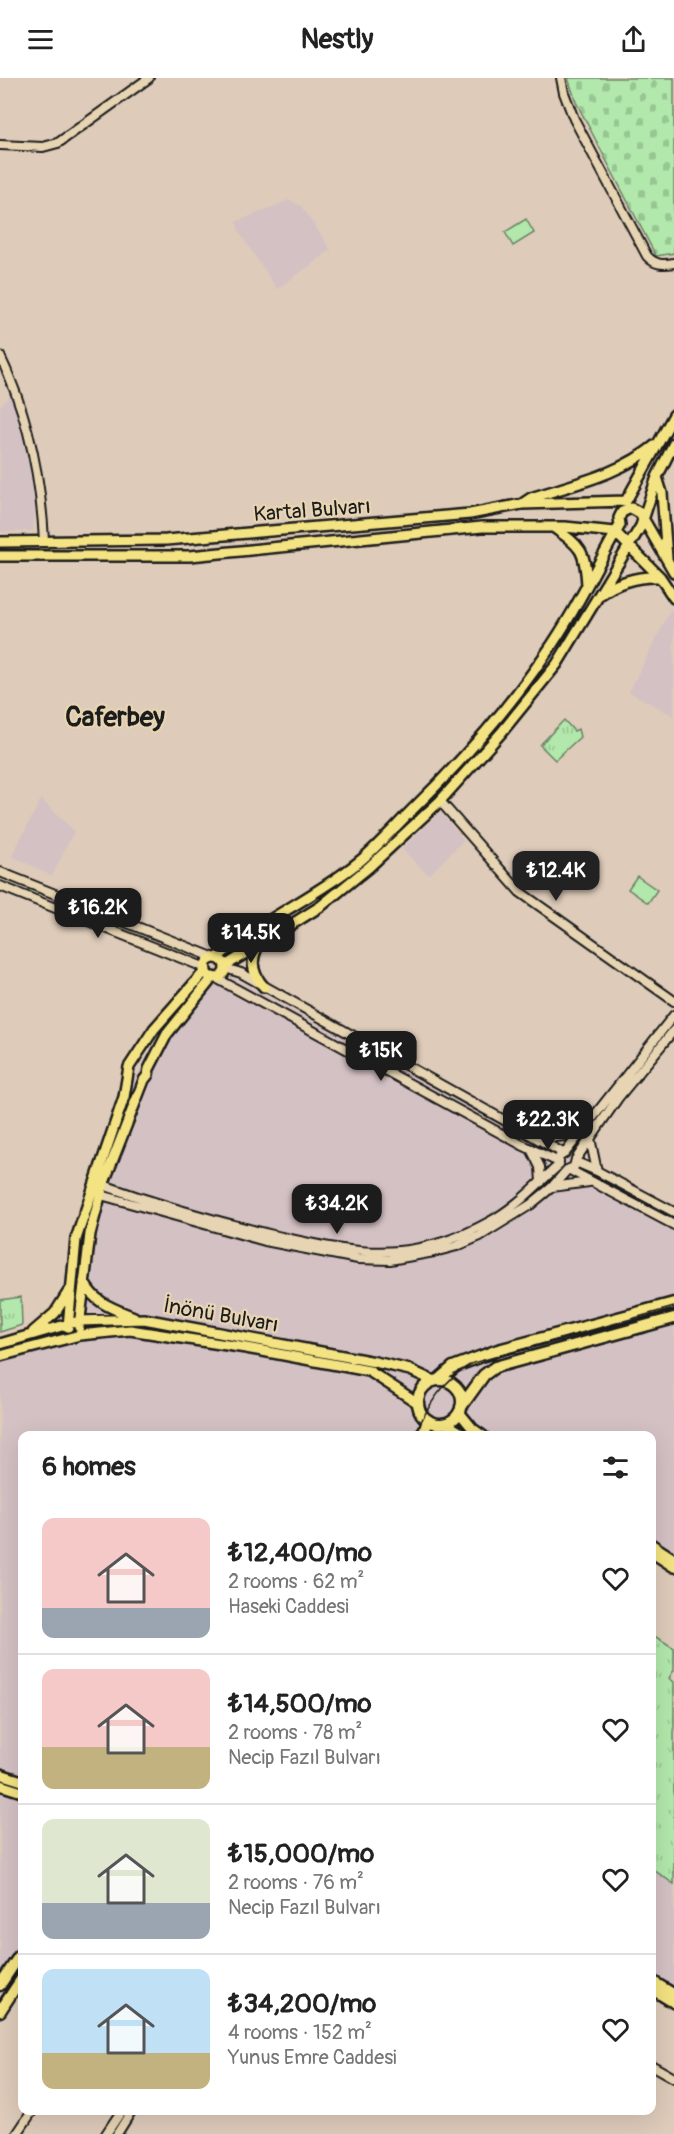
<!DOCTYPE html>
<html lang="en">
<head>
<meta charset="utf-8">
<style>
	:root { --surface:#fff; --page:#f6f6f6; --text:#222; --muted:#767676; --line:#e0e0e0; --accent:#1c1c1c }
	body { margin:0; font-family:Pangolin,sans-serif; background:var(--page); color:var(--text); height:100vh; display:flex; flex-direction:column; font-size:22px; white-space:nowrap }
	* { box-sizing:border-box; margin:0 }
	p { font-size:20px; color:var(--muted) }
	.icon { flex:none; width:33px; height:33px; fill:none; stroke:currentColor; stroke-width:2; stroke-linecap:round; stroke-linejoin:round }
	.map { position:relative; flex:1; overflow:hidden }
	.details { position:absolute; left:18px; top:1353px; width:638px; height:684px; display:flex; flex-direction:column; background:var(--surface); border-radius:12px; box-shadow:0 6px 24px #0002 }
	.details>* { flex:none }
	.price { position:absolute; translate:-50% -51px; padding:0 14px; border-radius:12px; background:var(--accent); color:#fff; font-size:20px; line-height:39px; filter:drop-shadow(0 2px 3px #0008) }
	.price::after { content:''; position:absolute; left:50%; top:36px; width:18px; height:14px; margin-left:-9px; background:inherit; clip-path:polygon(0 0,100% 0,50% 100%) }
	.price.selected { background:#222; color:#fff }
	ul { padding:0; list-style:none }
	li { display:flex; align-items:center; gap:18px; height:150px; padding:0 24px }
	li+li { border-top:2px solid var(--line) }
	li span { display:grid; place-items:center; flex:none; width:168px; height:120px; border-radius:12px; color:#555 }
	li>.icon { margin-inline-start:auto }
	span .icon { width:72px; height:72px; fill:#fffc; stroke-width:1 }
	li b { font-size:26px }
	h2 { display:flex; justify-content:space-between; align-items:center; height:72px; padding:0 24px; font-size:26px }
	header { display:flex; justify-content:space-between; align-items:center; height:78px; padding:0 24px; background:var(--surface); font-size:27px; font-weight:800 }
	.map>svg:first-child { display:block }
</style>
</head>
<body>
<header><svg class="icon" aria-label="menu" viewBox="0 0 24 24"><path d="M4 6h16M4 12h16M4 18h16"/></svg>Nestly<svg class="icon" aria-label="share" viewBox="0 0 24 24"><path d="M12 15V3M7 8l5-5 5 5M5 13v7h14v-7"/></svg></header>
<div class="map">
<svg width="674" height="2056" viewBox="0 0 674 2056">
	<defs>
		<pattern id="cemetery-stones" width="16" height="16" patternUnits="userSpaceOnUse" patternTransform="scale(1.5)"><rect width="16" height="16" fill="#b2e8ab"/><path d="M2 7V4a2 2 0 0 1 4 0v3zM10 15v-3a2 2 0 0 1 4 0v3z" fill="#98c693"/></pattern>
		<pattern id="park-tufts" width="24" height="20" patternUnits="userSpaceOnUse" patternTransform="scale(1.5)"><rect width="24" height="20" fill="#b2e8ab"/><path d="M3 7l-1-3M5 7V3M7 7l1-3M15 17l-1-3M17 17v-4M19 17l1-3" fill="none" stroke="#98c693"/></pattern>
	</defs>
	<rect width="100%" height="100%" fill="#decbba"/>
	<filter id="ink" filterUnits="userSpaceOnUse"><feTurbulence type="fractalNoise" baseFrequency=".0167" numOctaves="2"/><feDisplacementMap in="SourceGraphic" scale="12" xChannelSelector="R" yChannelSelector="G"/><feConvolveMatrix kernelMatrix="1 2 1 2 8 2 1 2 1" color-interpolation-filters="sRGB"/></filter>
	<g filter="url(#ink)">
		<!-- built -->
		<path fill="#d4c1c3" d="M289,122L301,128L331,172L277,211L240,155L236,144Z
			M10,318L13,319L37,414L33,453L1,454L0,452V328Z
			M671,531L674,535V638L629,614Z
			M41,721L74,753L52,798L12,778Z
			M440,734L463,761L462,764L430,796L426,795L402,771Z
			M215,890L674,1139V1484L651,1470V1358H22V1882L0,1916V1271L73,1252L81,1180L91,1133L129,1016L139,993L167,947L189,918Z
			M651,1790L674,1806V1921L651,1907Z"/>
		<!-- grass -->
		<path fill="#b2e8ab" stroke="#678264" stroke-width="1.5" d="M526,141L534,155L513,168L505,154Z
			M637,798L657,812L648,825L628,811Z"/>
		<!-- cemetery -->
		<path fill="url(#cemetery-stones)" stroke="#678264" stroke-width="1.5" d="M568,0H674V175L656,178L576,24Z"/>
		<!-- park -->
		<path fill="url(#park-tufts)" stroke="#678264" stroke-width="1.5" d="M564,642L574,653L578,651L580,659L555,682L540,667Z
			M21,1219L22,1247L0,1254V1222Z
			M651,1556L674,1570V1592L669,1600L674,1604V1806L651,1790Z"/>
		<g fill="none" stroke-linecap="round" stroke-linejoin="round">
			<!-- tertiary casing -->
			<g stroke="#1c1c1c" stroke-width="12">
				<path id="tertiary" d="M561,0L564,15L574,41L647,178C655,187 663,187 674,185
					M0,67L43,69L58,65L149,0
					M0,278C28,336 41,400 44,463
					M440,723L520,814L674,923
					M0,794L215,880
					M0,808L206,890
					M225,890L241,895L563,1075
					M216,900L522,1067L559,1084
					M590,1060L597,1093
					M540,1061L564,1058L583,1050
					M532,1073L540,1089L541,1104
					M560,1078L565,1075L674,937
					M576,1084L597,1093L674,1134
					M570,1092L674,1147
					M103,1107C159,1127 215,1143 273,1157C314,1166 356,1177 399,1173C430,1170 462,1159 489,1144C517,1129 536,1107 559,1087
					M552,1109L589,1104
					M101,1117L265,1163L358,1181L390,1182L434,1174L457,1168L480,1158L530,1127L552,1109L567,1092L574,1089L576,1081L618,1020L674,952
					M651,1987L674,2000
					M17,2056L33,2032
					M106,2056L122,2032
					M117,2056L132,2032"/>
			</g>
			<!-- primary casing -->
			<g stroke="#1c1c1c" stroke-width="14">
				<path id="primary" d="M657,399L662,415L667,480
					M626,423L674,337
					M522,426L531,420C577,405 619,397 657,366
					M553,449C581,469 585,471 587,507
					M615,454L660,499L674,520
					M0,464L166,462L470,436L522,426L626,423
					M0,478H190L482,449H565L615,454
					M601,516C619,503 638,498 660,499
					M260,865C249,881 252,896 264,909
					M217,880C260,842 315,820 360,783C378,768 395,749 412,732C461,684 506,634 545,577C574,536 595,491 620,447L619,440L622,434L631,430L640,435L674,494
					M205 890a10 10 0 1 1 20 0a10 10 0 1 1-20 0Z
					M225,888L321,828L369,789L440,723L501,655L557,586L641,448L657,399L674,365
					M84,1204C94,1225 114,1231 134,1239
					M68,1249L76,1161L124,1019L129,989L154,951L206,892
					M79,1249L90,1156L103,1107L144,1002L148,997L149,991L167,956L213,899
					M33,1254L55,1235L69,1213
					M0,1266L79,1243L144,1241L375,1284L410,1292L434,1303
					M0,1278L80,1257L130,1252L246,1270L369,1293L418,1325
					M459,1334L473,1351L483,1358
					M445,1345L467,1358
					M651,1466L674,1481
					M651,1474L674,1489
					M0,1696L22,1703
					M0,1707L22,1714
					M651,1902L674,1916
					M651,1911L674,1925"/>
			</g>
			<!-- trunk casing -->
			<g stroke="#1c1c1c" stroke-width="15">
				<path id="trunk" d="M438,1302L453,1289L498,1272L674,1225
					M418 1324a22 22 0 1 1 44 0a22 22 0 1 1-44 0Z
					M461,1329L484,1297L495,1289L674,1240
					M423,1358L428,1342
					M0,1907L22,1874
					M0,1933L22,1899"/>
			</g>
			<!-- tertiary -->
			<use href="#tertiary" stroke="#e6d4b2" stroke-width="8"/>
			<!-- primary -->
			<use href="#primary" stroke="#f4e382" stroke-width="9"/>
			<!-- trunk -->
			<use href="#trunk" stroke="#f4e382" stroke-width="10"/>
			<!-- tram -->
			<path stroke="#1c1c1c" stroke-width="1.5" d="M414,1358C428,1328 443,1301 473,1285L674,1229
				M0,1923L22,1890"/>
		</g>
	</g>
	<g text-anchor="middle" stroke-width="4.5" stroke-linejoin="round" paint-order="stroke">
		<!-- street labels -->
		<g font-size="21" fill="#1c1c1c" stroke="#e6d4b2">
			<text transform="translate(312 432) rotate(-4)" y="7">Kartal Bulvarı</text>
			<text transform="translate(221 1237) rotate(10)" y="7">İnönü Bulvarı</text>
		</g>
		<!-- district labels -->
		<g font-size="27" font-weight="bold" fill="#1c1c1c" stroke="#e6d4b2">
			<text x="115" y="648">Caferbey</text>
		</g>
	</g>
</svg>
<b class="price selected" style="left:556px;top:824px">₺12.4K</b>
<b class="price" style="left:98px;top:861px">₺16.2K</b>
<b class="price" style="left:251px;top:886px">₺14.5K</b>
<b class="price" style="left:381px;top:1004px">₺15K</b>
<b class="price" style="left:548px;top:1073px">₺22.3K</b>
<b class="price" style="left:337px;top:1157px">₺34.2K</b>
<section class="details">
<h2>6 homes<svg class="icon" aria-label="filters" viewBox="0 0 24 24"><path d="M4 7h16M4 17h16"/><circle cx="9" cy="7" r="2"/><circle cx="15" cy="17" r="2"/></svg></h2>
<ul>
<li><span style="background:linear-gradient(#f6c9c9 75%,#9aa5b1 0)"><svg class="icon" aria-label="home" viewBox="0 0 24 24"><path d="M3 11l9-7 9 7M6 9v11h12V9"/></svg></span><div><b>₺12,400/mo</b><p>2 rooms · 62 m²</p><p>Haseki Caddesi</p></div><svg class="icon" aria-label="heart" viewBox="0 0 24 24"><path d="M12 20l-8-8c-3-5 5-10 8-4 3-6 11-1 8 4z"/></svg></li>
<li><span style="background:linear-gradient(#f6c9c9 65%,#c2b280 0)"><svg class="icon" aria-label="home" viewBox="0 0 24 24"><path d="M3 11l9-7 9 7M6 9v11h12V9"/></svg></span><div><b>₺14,500/mo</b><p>2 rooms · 78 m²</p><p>Necip Fazıl Bulvarı</p></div><svg class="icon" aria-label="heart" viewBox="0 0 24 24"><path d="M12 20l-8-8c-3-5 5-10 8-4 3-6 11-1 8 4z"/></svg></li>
<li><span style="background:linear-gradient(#dfe7d0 70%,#9aa5b1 0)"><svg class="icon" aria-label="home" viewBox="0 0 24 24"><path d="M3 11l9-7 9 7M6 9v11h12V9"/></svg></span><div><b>₺15,000/mo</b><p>2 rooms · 76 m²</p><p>Necip Fazıl Bulvarı</p></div><svg class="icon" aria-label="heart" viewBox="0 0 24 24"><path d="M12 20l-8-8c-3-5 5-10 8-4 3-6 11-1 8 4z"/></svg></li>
<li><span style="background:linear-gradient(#bfe0f5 70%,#c2b280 0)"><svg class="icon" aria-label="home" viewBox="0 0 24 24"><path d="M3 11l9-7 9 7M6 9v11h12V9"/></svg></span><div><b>₺34,200/mo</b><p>4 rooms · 152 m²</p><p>Yunus Emre Caddesi</p></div><svg class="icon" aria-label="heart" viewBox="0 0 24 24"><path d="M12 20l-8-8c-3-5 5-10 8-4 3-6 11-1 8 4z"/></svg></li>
</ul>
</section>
</div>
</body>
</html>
